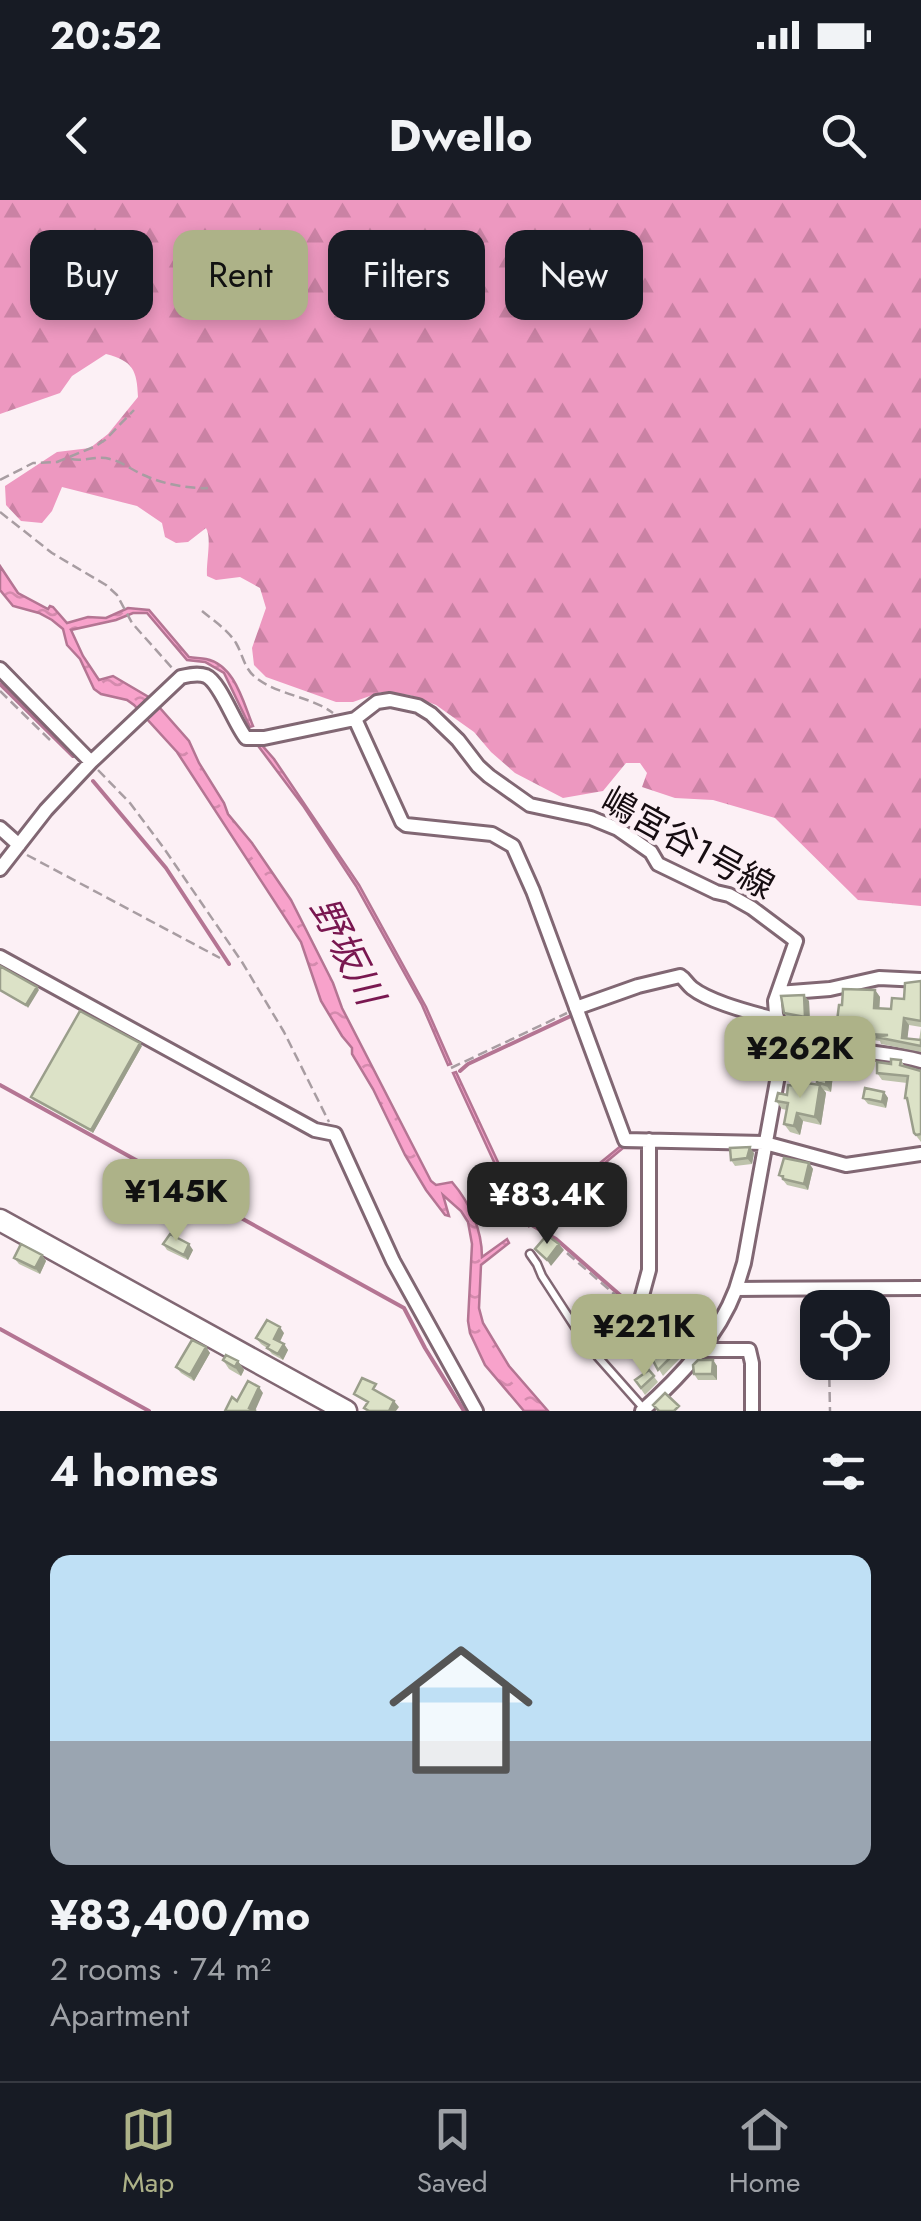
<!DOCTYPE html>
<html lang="en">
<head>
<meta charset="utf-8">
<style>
	:root { --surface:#171b24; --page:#20242c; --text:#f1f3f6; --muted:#9ea1a6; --line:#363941; --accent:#adb288 }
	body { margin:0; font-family:Jost,"Noto Sans JP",sans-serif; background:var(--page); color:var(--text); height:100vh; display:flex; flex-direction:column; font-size:38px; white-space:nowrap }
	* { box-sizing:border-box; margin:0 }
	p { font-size:32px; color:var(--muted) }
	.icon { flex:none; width:55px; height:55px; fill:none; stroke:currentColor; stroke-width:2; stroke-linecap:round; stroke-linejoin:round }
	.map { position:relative; height:1211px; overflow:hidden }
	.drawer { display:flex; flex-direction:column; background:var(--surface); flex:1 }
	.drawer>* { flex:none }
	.banner { position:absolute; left:30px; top:30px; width:862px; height:90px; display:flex; gap:20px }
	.controls { position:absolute; left:800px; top:1090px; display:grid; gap:20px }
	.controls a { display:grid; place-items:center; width:90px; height:90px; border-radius:20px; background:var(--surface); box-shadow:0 5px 15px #0003; font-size:50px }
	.price { position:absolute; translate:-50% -85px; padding:0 22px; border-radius:20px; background:var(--accent); color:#111; font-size:32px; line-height:65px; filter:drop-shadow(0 2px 5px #0008) }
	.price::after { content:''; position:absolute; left:50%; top:60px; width:30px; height:22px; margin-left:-15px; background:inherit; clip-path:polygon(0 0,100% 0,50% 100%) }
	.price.selected { background:#222; color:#fff }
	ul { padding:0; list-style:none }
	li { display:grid; align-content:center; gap:20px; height:530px; padding:0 50px }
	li+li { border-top:2px solid var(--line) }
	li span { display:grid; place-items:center; height:310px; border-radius:20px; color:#555 }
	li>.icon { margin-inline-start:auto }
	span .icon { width:180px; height:180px; fill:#fffc; stroke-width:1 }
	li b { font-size:42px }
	h2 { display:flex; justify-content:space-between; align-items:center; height:120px; padding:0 50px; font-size:42px }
	.tag { padding:0 35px; border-radius:20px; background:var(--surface); box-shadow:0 5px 15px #0003; font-size:35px; line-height:90px }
	.tag.selected { background:var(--accent); color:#111 }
	.status { display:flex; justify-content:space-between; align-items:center; height:70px; padding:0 50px; background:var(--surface); direction:ltr }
	.status svg { height:28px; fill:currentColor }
	header { display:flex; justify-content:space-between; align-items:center; height:130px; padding:0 50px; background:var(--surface); font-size:45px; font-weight:700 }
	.tabs { display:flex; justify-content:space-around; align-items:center; height:140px; border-top:2px solid var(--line); background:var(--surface); font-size:28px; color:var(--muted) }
	.tabs a { display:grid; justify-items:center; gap:5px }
	.tabs .selected { color:var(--accent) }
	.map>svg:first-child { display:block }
</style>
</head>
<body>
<div class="status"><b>20:52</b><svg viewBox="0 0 49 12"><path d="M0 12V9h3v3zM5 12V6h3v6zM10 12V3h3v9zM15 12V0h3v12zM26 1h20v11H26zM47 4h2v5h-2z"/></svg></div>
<header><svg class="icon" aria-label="back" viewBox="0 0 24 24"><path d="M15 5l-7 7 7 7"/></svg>Dwello<svg class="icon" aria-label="search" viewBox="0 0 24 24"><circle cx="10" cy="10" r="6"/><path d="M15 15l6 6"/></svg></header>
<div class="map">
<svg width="921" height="1211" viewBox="0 0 921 1211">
	<defs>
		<pattern id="forest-firs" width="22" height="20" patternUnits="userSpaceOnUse" patternTransform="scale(2.5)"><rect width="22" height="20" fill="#ed98c0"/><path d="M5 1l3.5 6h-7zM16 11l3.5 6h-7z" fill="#ca82a4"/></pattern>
		<pattern id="water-ripples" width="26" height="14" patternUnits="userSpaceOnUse" patternTransform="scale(2.5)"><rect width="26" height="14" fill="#f8a2cb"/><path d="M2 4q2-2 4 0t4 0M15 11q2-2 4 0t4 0" fill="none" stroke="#d48aad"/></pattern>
	</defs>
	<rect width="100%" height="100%" fill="#fcf0f5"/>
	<!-- forest -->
	<path fill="url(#forest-firs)" d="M0,0H921V706L858,700L775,618L713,600L675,598L642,587L647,573L640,563H626L603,591L563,598L515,573L491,552L474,532L436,505L410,495L381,492L353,502H336L266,477L254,465L252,448L266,408L260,388L240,377L216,380L207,376C206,362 212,338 206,328L188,342L176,343L165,337L162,323L137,306L62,287L52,311L42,323L21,321L6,305L5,286L57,252L90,248L108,234L138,197C137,170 133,161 106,154L72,176L60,193L0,214Z"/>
	<!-- water -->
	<path fill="url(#water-ripples)" stroke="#b47593" stroke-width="2.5" d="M0,366L18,393L48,409L50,406L53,407L67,423L88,417L106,418L128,408L149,410L189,457C194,458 200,458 206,459C235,465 243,502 253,526L250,527L224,473L205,462L187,460L147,413H133L116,420L71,430L83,456L99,480L113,476L152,499L189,541L199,563L224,603L228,614L252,643L291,700L333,783L342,808L431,981L436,985L452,982C470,1003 482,1030 482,1057L507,1039L509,1043L481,1065L479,1108L483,1123L509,1166L548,1211H524L485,1165L470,1133L468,1121L472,1044L468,1022L461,1011L443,995L449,1016L445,1015L426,990L405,955L373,889L352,854V848L342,836L321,801L301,742L177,552L134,505L127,500L101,494L94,489L80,459L67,445L63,429L52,420L39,413L13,406L0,390Z
		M256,543H260L274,559L359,685L426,807L451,864L448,865L422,805L356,686L304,607Z
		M456,872L504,975L530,1020L622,945H755L842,968L921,958V961L842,971L753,948H623L529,1026L500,975L453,873Z"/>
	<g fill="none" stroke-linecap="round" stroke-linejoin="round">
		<!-- stream -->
		<path stroke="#b47593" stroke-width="4" d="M0,484L73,556
			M93,581L166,668L229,764
			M460,871L468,864L573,815
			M0,885L404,1108L425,1148L464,1211
			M530,1024L556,1039L636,1109
			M0,1129L149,1211"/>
		<!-- service casing -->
		<g stroke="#816773" stroke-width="11">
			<path id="service" d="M530,1054L537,1064L542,1076L577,1130L598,1157L645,1210"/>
		</g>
		<!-- minor casing -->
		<g stroke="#816773" stroke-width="18">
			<path id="minor" d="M0,469L91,562
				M355,519L402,622L406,625L492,634L513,646L533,691L625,940L765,943L846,965L921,954
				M0,628L19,645
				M0,669L46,610L91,562L181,477C189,475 198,473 206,476C220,482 234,523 246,538H264L355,519L377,502L390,500L418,506L431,514L458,540L478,566L489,576L530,605L591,618L618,629L651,652L658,664L716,692L729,695L752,708L796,741L775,801L776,814L782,833L779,870L744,1063L736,1089
				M0,757L315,930L335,934L393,1061L476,1211
				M778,793L830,789L879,778L921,780
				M576,808L638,786L680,776C685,779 687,784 692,788C711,803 754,813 778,820
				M781,828C794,829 807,832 820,837C828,840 834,844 842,847C868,854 895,853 921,861
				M649,940V1070L637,1114C665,1108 687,1125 708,1140
				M700,1150H749L752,1163V1211
				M642,1211C680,1177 718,1137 736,1089L921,1088"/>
		</g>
		<!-- primary casing -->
		<g stroke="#816773" stroke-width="25">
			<path id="primary" d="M0,1020L346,1211"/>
		</g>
		<!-- path -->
		<path stroke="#a89da2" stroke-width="2.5" stroke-dasharray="10 5" stroke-linecap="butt" d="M71,259C84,262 97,255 110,259C123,262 133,271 146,276C163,284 190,289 208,288
			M0,280L33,263L57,262L96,246L105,240L134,210
			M0,312L52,353L106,385L117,395L132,423L173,469
			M202,411C214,421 228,430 236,443C243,455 244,468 255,477C277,495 310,496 333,513
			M0,491L50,540
			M98,570L130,603L163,647L242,762L284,832L329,922
			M27,655L220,758
			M451,868L567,813
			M567,1053L628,1106
			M829,1162L830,1211"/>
		<!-- service -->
		<use href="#service" stroke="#fff" stroke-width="6"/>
		<!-- minor -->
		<use href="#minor" stroke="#fff" stroke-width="12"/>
		<!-- primary -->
		<use href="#primary" stroke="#fff" stroke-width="20"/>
	</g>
	<!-- wall -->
	<path fill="#bdc2ab" d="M921,781V827L909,825L907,838L919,840L921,828V852L881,844L880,841L873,840V842L863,841L841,836L836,829L842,805L875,790L880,797L879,808L891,809L904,799Z
		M809,801L810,823L788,819L784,813Z
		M795,840L802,850L796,868L789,867L783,858Z
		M142,846L93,933L33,900L31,897Z
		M855,854L860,861L856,877L833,875L831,892L824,890L826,893L821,925L803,921L800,935L790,932L784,924L787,910L782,909L776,901L799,886L818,884L817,882L819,874L805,869L800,862Z
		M901,860L905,867L921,871V942L914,933L908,903L905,898L907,883L882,880L877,873L891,864Z
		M884,892L888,898L886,908L868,904L863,898Z
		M754,953L752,964L735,966L731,960Z
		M809,963L813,969L808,990L787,985L779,975Z
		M163,1044L193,1050L188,1060L167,1050Z
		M42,1055L46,1061L40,1074L19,1064L14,1058Z
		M668,1126L685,1153L663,1176L649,1153L664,1144Z
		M284,1133L280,1142L284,1144L288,1150L283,1160L272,1154L267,1148L261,1144L256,1138Z
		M206,1147L210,1153L194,1181L181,1173L176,1167Z
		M223,1160L238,1161L244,1170L241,1176L229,1169Z
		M713,1160L717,1166V1180H698L694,1174Z
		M649,1170L658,1182L645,1195L635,1180Z"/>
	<!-- shaded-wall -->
	<path fill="#9a9e8b" d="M37,787L39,790L28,808L26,805Z
		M875,790L880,797L879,815L874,808Z
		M804,795L809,801L810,823L805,817Z
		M904,818L909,825L907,843L902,838Z
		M795,840L802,850L796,868L790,859Z
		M140,843L142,846L93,933L91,930Z
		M855,854L860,861L856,877L851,870Z
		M828,868L833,875L831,892L826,885Z
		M820,885L826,893L821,925L815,917Z
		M884,892L888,898L886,908L882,902Z
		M797,913L803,921L800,935L794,926Z
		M750,947L754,953L752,964L747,958Z
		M809,963L813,969L808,990L804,984Z
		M189,1044L193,1050L188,1060L184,1055Z
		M559,1044L564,1050L551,1066L547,1060Z
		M42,1055L46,1061L40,1074L35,1068Z
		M280,1127L284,1133L278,1145L274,1139Z
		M284,1144L288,1150L283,1160L278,1154Z
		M206,1147L210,1153L194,1181L190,1175Z
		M713,1160L717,1166V1180L712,1174Z
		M238,1161L244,1170L241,1176L235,1167Z
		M259,1187L263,1193L255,1211L249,1208Z
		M394,1201L399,1207L396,1211H389Z"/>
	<!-- building -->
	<path fill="#dce2c7" stroke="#9a9e8b" stroke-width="2.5" d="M0,766L37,787L26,805L0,790Z
		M921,781V821L904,818L902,838L921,840V846L876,837L888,835L868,834V836L836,829L839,805H842L843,789L875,790L874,808L891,809L892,798L904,799L905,783Z
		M804,795L805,817L784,813L781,796Z
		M80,811L140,843L91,930L31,897Z
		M785,837L795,840L790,859L783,858Z
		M809,846L845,856L846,852L855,854L851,870L828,868L826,885L817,882L820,869L800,862Z
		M891,859L901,860L900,865L921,871V934L916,935L914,933L907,898H905L908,876L877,873V862L891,864Z
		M800,882L820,885L815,917L797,913L794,926L784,924L788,903L776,901L778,893L787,895L788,885L799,886Z
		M865,888L884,892L882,902L863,898Z
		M750,947L747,958L731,960L730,948Z
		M784,958L809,963L804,984L783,979V976L779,975Z
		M170,1034L189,1044L184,1055L163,1044Z
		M547,1035L559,1044L547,1060L535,1049Z
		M21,1044L42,1055L35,1068L14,1058Z
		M267,1120L280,1127L274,1139L284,1144L278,1154L267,1148L269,1145L256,1138Z
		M668,1126L681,1147L658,1170L649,1153L664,1144L658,1132Z
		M192,1140L206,1147L190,1175L176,1167Z
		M226,1155L238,1161L235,1167L223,1160Z
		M698,1160H713L712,1174H694L693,1165Z
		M649,1170L654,1176L641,1188L635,1180Z
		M362,1178L376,1184L373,1189L394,1201L389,1211H369L364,1208L368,1202L354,1194Z
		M248,1181L259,1187L249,1208L256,1211H225L232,1197L237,1201Z
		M665,1193L679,1206L674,1211H659L653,1205Z"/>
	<g text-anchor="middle" stroke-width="8" stroke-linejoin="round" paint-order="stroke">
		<!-- street labels -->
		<g font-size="35" fill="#160d11" stroke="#fcf0f5">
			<text transform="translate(688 643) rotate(29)" y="12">嶋宮谷1号線</text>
		</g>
		<!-- water labels -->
		<g font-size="38" font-style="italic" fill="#791750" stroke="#fcf0f5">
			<text transform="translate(347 751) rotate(63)" y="13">野坂川</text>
		</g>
	</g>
</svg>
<div class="controls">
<a><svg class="icon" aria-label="locate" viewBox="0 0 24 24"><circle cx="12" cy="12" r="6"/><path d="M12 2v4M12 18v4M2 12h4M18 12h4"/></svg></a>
</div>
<b class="price" style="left:800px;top:901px">¥262K</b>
<b class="price" style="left:176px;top:1044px">¥145K</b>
<b class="price selected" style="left:547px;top:1047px">¥83.4K</b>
<b class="price" style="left:644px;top:1179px">¥221K</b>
<div class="banner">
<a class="tag">Buy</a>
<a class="tag selected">Rent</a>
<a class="tag">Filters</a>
<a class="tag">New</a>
</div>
</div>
<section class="drawer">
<h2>4 homes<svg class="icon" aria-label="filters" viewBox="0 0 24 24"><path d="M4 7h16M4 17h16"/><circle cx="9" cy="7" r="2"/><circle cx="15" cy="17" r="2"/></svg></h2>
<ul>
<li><span style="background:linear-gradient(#bfe0f5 60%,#9aa5b1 0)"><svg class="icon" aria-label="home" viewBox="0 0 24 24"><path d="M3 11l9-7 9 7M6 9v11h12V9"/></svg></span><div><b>¥83,400/mo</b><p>2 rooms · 74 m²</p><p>Apartment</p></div></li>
</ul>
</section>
<nav class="tabs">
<a class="selected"><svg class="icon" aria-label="map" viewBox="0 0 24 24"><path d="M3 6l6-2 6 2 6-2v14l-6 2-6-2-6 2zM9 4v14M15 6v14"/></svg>Map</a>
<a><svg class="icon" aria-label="saved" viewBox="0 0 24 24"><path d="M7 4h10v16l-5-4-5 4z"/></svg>Saved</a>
<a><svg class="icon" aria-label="home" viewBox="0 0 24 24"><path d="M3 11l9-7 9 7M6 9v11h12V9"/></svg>Home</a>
</nav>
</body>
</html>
